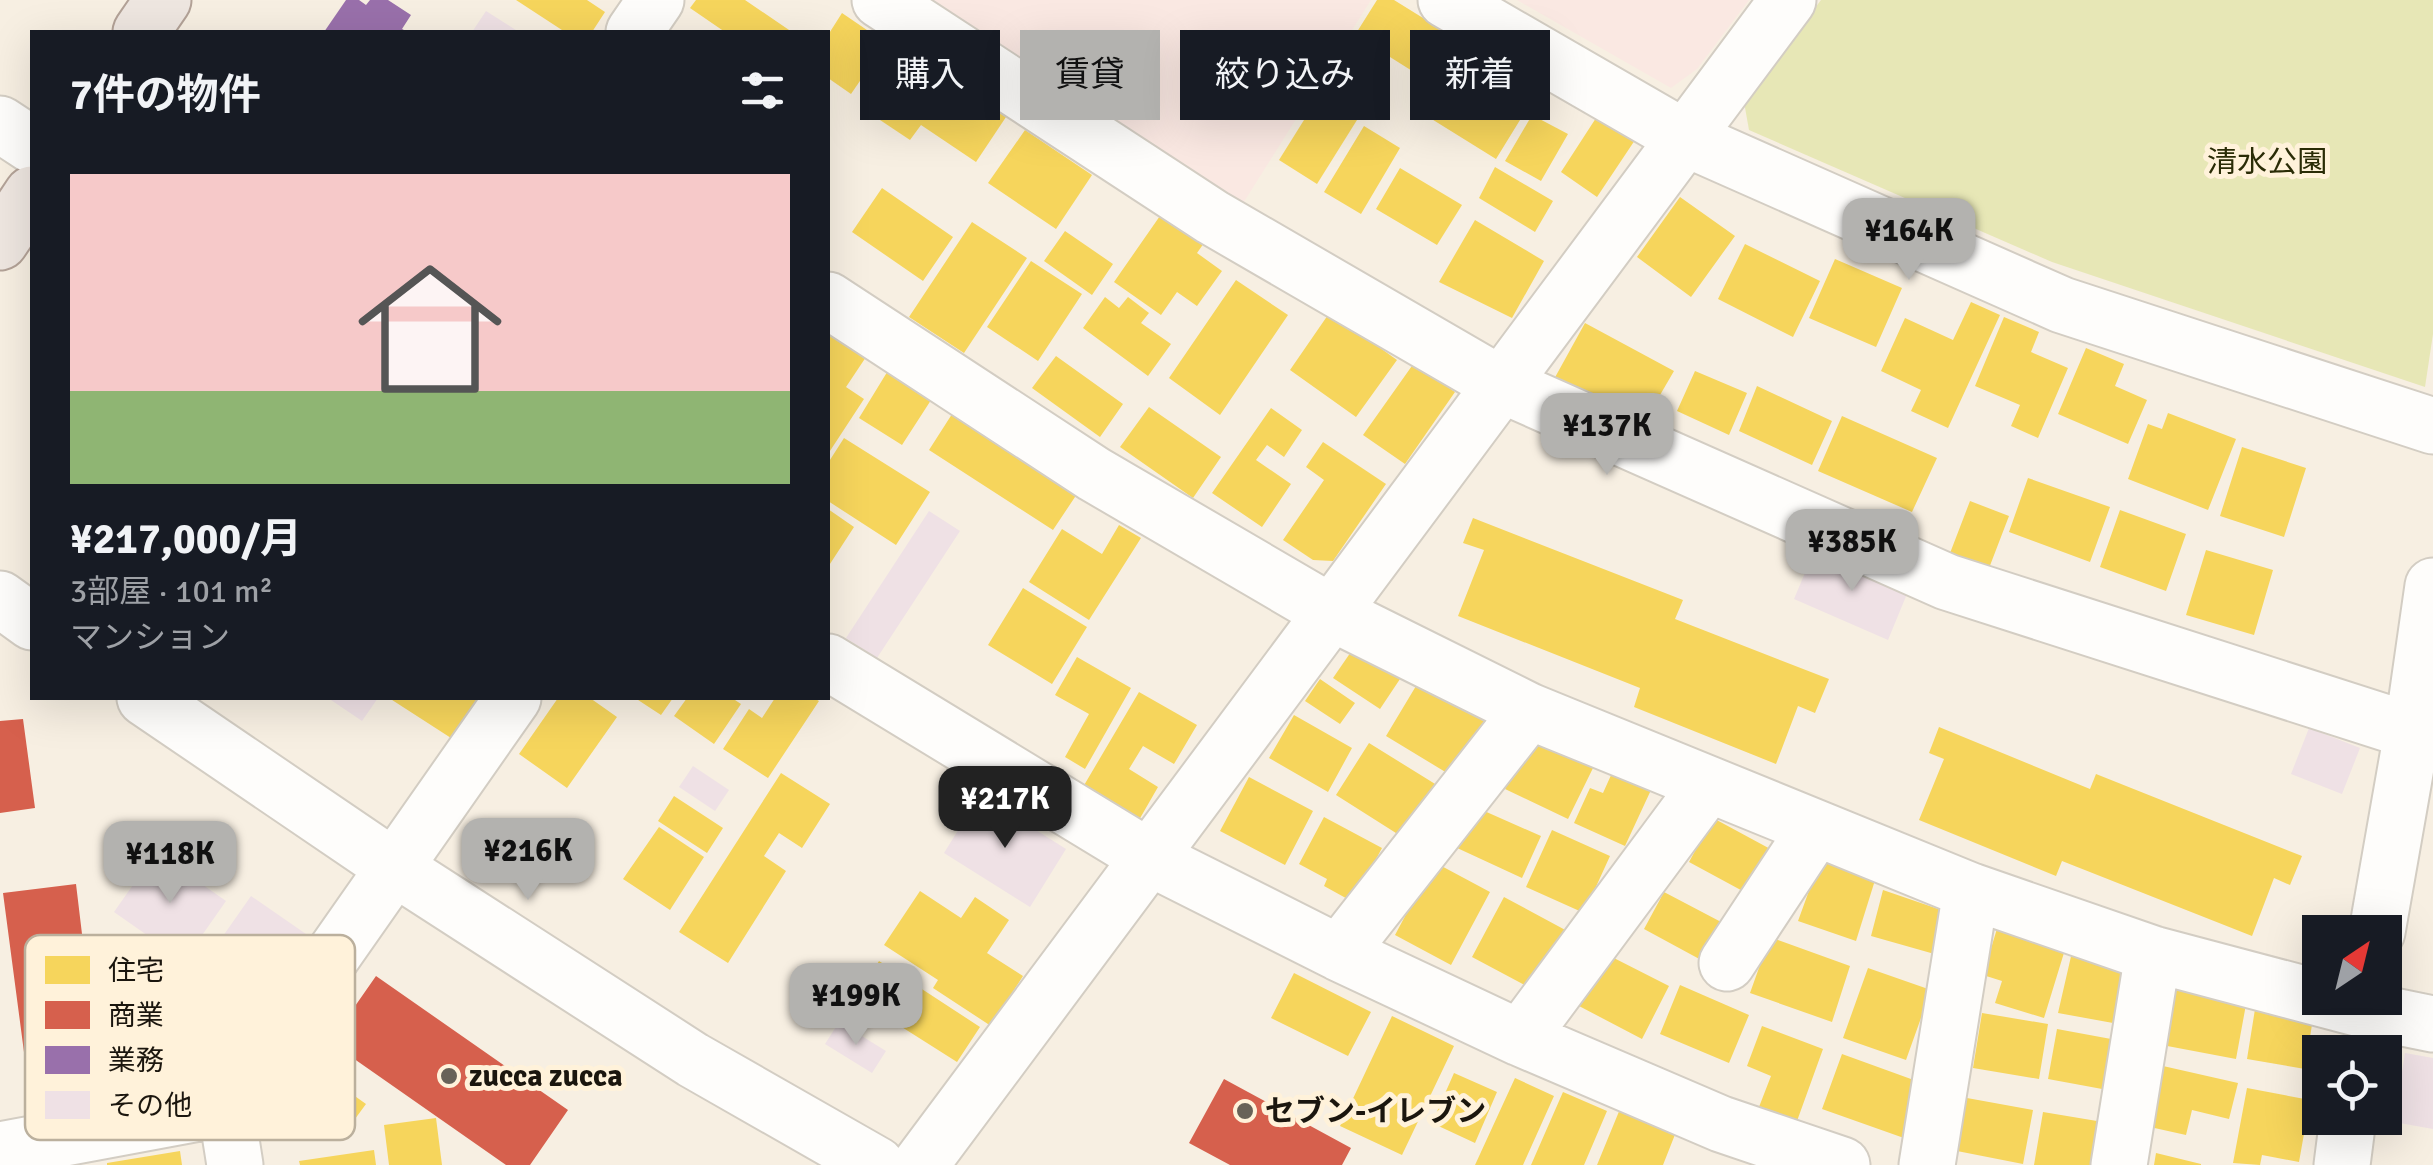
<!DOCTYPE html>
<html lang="ja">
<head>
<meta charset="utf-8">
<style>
	:root { --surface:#171b24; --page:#20242c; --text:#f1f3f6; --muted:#9ea1a6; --accent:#b3b2af }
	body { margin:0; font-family:Signika,"Noto Sans JP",sans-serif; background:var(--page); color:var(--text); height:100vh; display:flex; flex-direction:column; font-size:38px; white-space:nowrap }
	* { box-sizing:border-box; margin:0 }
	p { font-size:32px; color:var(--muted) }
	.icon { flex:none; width:55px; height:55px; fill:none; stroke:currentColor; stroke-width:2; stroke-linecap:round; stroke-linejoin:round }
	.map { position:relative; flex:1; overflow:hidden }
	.sheet { position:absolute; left:30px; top:30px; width:800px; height:670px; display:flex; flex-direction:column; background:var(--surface); border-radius:0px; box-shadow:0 10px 40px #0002 }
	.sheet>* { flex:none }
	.guide { position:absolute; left:860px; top:30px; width:950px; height:90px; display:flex; gap:20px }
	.needle { width:65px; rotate:35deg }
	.tools { position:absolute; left:2302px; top:915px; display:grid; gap:20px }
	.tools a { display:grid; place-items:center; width:100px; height:100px; border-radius:0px; background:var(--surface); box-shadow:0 10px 40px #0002; font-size:50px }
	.price { position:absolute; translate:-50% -85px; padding:0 22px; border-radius:20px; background:var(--accent); color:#111; font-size:32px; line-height:65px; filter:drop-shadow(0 2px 5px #0008) }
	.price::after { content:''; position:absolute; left:50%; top:60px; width:30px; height:22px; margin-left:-15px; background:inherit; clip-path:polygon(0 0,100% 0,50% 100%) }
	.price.active { background:#222; color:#fff }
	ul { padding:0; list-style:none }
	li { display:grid; align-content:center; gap:20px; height:530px; padding:0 40px }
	li span { display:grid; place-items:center; height:310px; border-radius:0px; color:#555 }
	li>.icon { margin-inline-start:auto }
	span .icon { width:180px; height:180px; fill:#fffc; stroke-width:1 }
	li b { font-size:42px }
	h2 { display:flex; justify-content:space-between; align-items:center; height:120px; padding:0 40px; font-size:42px }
	.tag { padding:0 35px; border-radius:0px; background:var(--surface); box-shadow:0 10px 40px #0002; font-size:35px; line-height:90px }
	.tag.active { background:var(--accent); color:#111 }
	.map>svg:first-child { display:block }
</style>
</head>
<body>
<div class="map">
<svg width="2433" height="1165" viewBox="0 0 2433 1165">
	<rect width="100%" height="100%" fill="#f7efe2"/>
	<!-- education -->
	<path fill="#fae8e2" d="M924,0H1371L1242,205Z
		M1517,0H1749L1697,69L1671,88Z"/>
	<!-- green -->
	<path fill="#e7e7b6" d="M1821,0H2433V334L2425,387L2052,262L1749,130L1744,102Z"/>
	<!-- homes -->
	<path fill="#f6d55c" d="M516,0H587L605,12L592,32H565Z
		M696,0H745L792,32H725L690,8Z
		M1377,0H1394L1444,31L1417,74L1355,35Z
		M842,13L886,43L851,94L828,78V35Z
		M903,49L1006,117L976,162L921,125L910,140L862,108Z
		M1470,53L1536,94L1496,159L1430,118Z
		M1319,96L1357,120L1317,184L1279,160Z
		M1532,115L1568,134L1541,181L1505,161Z
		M1596,118L1635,140L1597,197L1561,172Z
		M1364,126L1400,148L1361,214L1324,192Z
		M1025,130L1092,175L1056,229L988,183Z
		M1495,167L1553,201L1535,232L1479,198Z
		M1400,168L1462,205L1437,245L1376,209Z
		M882,188L953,237L923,281L852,232Z
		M1680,197L1735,236L1691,297L1637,257Z
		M1162,213L1204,243L1197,253L1222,271L1197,306L1177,292L1161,315L1114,282Z
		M1475,220L1544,261L1512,318L1439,282Z
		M972,222L1027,258L964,353L909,317Z
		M1065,231L1113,264L1092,295L1044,261Z
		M1745,244L1820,281L1793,337L1718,299Z
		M1835,259L1902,288L1876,347L1809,318Z
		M1031,261L1082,294L1038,361L987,327Z
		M1236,280L1288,315L1220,415L1169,378Z
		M1105,297L1119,308L1128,297L1149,313L1141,323L1171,344L1148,376L1083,328Z
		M1971,302L2000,315L1948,428L1911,411L1921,390L1881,371L1905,318L1953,340Z
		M1330,312L1397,360L1356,417L1290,370Z
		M2004,317L2039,332L2031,352L2068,368L2038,438L2011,426L2020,405L1975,386Z
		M1585,323L1674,371L1642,426L1553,381Z
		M828,333L866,357L846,387L864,399L828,454Z
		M2086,348L2124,364L2115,386L2147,400L2128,444L2058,414Z
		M1056,356L1123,404L1100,437L1032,388Z
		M1414,363L1455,392L1405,464L1363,435Z
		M889,369L933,397L902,445L859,418Z
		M1695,371L1747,393L1729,435L1677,411Z
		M1757,386L1832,421L1812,465L1739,431Z
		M1149,407L1221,457L1193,498L1120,447Z
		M1271,408L1302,430L1284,457L1267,445L1256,460L1291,484L1262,527L1212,493Z
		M954,411L1079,491L1053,530L929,450Z
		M2168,413L2236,439L2208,510L2128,479L2148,424L2162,429Z
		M1842,416L1937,458L1912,512L1818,471Z
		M844,438L930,492L896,545L828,501V463Z
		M1323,442L1386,484L1333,561L1313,560L1283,540L1324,480L1306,467Z
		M2242,447L2306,468L2284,537L2220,516Z
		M2028,478L2110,507L2090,562L2009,532Z
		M1970,501L2009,516L1986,576L1947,561Z
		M828,509L854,527L828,567Z
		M2120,510L2186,534L2166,591L2100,567Z
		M1473,518L1683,600L1675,619L1829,679L1815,713L1798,706L1776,764L1634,707L1640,688L1458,616L1484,550L1463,543Z
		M1119,525L1141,538L1089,620L1029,582L1062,529L1102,554Z
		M2206,550L2273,570L2254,635L2186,615Z
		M1023,588L1087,627L1052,684L988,645Z
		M1355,646L1402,676L1380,709L1333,678Z
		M1077,657L1131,688L1085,769L1065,757L1089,714L1055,695Z
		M1320,679L1355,703L1340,724L1305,701Z
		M1419,681L1485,721L1452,776L1386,736Z
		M1139,692L1197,725L1174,764L1143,746L1129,769L1158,787L1139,820L1083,787Z
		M389,698H478L451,738Z
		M558,698H590L617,717L567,788L519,754Z
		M635,698H673L661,715Z
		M687,698H732L741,704L714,744L674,716Z
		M775,698H814L819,701L768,778L723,749L749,709L762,718Z
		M1294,715L1352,748L1328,792L1269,758Z
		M1939,727L2090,789L2096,774L2302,856L2290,885L2274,878L2252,936L2062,861L2056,876L1919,820L1944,759L1929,753Z
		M1531,736L1594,766L1568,819L1505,789Z
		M1369,743L1440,787L1407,840L1336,795Z
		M781,773L830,804L802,848L779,833L764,856L786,871L728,963L679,932Z
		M1612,773L1651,790L1625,846L1574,823L1590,788L1603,793Z
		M1249,777L1313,811L1285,865L1220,831Z
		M674,796L723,828L707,853L658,821Z
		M1473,806L1541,836L1522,878L1455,847Z
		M1324,817L1382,848L1353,902L1324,886L1327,879L1299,864Z
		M1713,818L1774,851L1750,895L1689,862Z
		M659,827L704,857L670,910L623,879Z
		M1552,830L1610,856L1584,913L1526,887Z
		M1822,855L1876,877L1856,941L1798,921Z
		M1434,862L1490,892L1451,965L1395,935Z
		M1883,890L1950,913L1945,957L1871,936Z
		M920,891L961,918L975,897L1009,920L987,953L1023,976L991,1026L933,988L938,980L884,945Z
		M1664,892L1723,923L1703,961L1644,929Z
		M1504,897L1569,932L1538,992L1472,957Z
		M1999,922L2067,943L2044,1018L1995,1003L2002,981L1983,975Z
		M1770,937L1850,966L1832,1022L1750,993Z
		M2072,952L2123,967L2113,1023L2058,1013Z
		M1606,954L1669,986L1642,1039L1579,1006Z
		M879,961L980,1027L957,1062L856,998Z
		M1868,968L1931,990L1906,1060L1843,1038Z
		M1294,973L1371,1012L1348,1056L1271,1018Z
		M2174,984L2247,999L2236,1059L2162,1045Z
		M1680,985L1749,1015L1729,1063L1660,1034Z
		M2256,1003L2314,1012L2305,1069L2247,1059Z
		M1982,1013L2048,1024L2039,1079L1973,1068Z
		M1392,1016L1454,1046L1402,1155L1340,1126Z
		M1762,1026L1823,1049L1797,1121L1759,1107L1771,1076L1747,1066Z
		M2057,1029L2122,1041L2113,1091L2048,1079Z
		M1842,1054L1922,1083L1918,1143L1822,1109Z
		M307,1062L366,1104L341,1138L283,1096Z
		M2163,1066L2238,1083L2229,1119L2192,1110L2186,1135L2150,1127Z
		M1454,1073L1497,1092L1475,1143L1432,1123Z
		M1515,1078L1554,1096L1523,1165H1475Z
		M2247,1088L2310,1100L2299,1162L2262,1155L2260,1165L2233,1163Z
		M1563,1092L1607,1111L1584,1165H1531Z
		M1967,1098L2033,1110L2023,1164L1957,1151Z
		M1620,1109L1676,1132L1663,1165H1597Z
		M2043,1112L2109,1123L2102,1165H2034Z
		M436,1118L442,1165H389L384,1125Z
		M374,1150L376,1165H300L299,1161Z
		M180,1151L182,1165H107V1163Z
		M2156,1153L2201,1164V1165H2154Z"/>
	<!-- shops -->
	<path fill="#d6604d" d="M23,719L35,808L0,813V721Z
		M76,884L85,959L117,954L133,1077L29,1090L3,893Z
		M376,976L568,1110L530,1165H506L330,1042Z
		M1224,1079L1351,1148L1342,1165H1230L1189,1143Z"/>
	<!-- offices -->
	<path fill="#9970ab" d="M346,0H359L366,5L370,0H388L411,15L402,29L408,32H324Z"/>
	<!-- building -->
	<path fill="#efe1e5" d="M486,11L519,32H472Z
		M929,511L960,531L877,658L846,638Z
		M1815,549L1909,589L1888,640L1794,599Z
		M328,698H378L362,721Z
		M2309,728L2360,748L2342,794L2291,774Z
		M693,766L729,790L715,811L679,787Z
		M980,795L1066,849L1030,907L944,853Z
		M156,852L226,901L184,961L114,912Z
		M251,896L306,934L226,1047L172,1009Z
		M839,1022L886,1051L872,1073L825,1044Z
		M2405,1053L2433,1058V1129L2394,1122Z"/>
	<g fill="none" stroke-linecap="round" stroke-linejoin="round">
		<!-- minor casing -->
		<g stroke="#d3cdc3" stroke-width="59">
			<path id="minor" d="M880,0L1212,217L1500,384L1947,582L2433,738
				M1446,0L1685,138L2062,305L2433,426
				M634,32L656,0
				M0,124L32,145
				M828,300L1094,474L1332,613L1529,711L1971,891L2153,954L2364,1010L2433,1024
				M0,599L32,622
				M828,662L1150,858L1339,953L1520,1038L1721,1124L1842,1165
				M145,698L395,868L693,1060L877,1165
				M2377,932L2412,733L2433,586
				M1339,953L1529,711
				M1727,963L1816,828
				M1520,1038L1707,786
				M226,1108L235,1165
				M0,1150L226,1108L513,698
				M920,1165L1788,0
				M1927,1165L1971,891
				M2119,1165L2153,954
				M2342,1165L2348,1118"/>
		</g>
		<!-- major casing -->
		<g stroke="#b3a297" stroke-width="59">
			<path id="major" d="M141,32L163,0
				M0,242L32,194"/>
		</g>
		<!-- minor -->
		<use href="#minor" stroke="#fefdfb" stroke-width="55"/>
		<!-- major -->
		<use href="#major" stroke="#eee6e0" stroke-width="55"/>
	</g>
	<!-- markers -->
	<g fill="#686258" stroke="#fff2da" stroke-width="4">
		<circle cx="449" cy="1076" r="10"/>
		<circle cx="1245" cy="1111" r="10"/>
	</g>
	<g text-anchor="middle" stroke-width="10" stroke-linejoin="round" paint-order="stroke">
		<!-- park labels -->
		<g font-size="30" fill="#2a2c06" stroke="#fff2da">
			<text x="2267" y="172">清水公園</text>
		</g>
		<!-- poi labels -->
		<g font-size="30" font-weight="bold" fill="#1b160e" stroke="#fff2da" text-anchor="start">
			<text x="469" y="1086">zucca zucca</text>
			<text x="1265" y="1121">セブン-イレブン</text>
		</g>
	</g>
	<!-- legend -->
	<rect x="25" y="935" width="330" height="205" rx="15" fill="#fff2da" stroke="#bbb09d" stroke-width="2.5"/>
	<rect x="45" y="956" width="45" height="28" fill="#f6d55c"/>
	<rect x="45" y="1001" width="45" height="28" fill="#d6604d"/>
	<rect x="45" y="1046" width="45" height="28" fill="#9970ab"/>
	<rect x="45" y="1091" width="45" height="28" fill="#efe1e5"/>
	<g font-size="28" fill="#1b160e">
		<text x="108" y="980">住宅</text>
		<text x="108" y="1025">商業</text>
		<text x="108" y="1070">業務</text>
		<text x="108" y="1115">その他</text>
	</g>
</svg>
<div class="tools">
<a><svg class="needle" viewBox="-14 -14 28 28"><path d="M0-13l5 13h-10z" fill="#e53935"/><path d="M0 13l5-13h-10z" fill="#9ea1a6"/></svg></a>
<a><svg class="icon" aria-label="locate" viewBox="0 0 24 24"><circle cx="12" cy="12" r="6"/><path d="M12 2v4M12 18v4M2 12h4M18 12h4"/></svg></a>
</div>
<b class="price" style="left:1909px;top:283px">¥164K</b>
<b class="price" style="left:1607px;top:478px">¥137K</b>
<b class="price" style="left:1852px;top:594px">¥385K</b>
<b class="price active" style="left:1005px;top:851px">¥217K</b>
<b class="price" style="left:528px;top:903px">¥216K</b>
<b class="price" style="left:170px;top:906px">¥118K</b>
<b class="price" style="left:856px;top:1048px">¥199K</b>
<div class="guide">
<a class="tag">購入</a>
<a class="tag active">賃貸</a>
<a class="tag">絞り込み</a>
<a class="tag">新着</a>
</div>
<section class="sheet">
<h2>7件の物件<svg class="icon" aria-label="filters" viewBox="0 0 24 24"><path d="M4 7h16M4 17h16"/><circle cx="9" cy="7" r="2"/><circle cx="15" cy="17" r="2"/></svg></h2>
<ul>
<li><span style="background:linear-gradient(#f6c9c9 70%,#8fb573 0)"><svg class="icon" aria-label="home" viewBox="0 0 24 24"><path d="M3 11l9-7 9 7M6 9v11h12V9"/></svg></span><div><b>¥217,000/月</b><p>3部屋 · 101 m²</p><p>マンション</p></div></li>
</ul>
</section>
</div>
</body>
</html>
